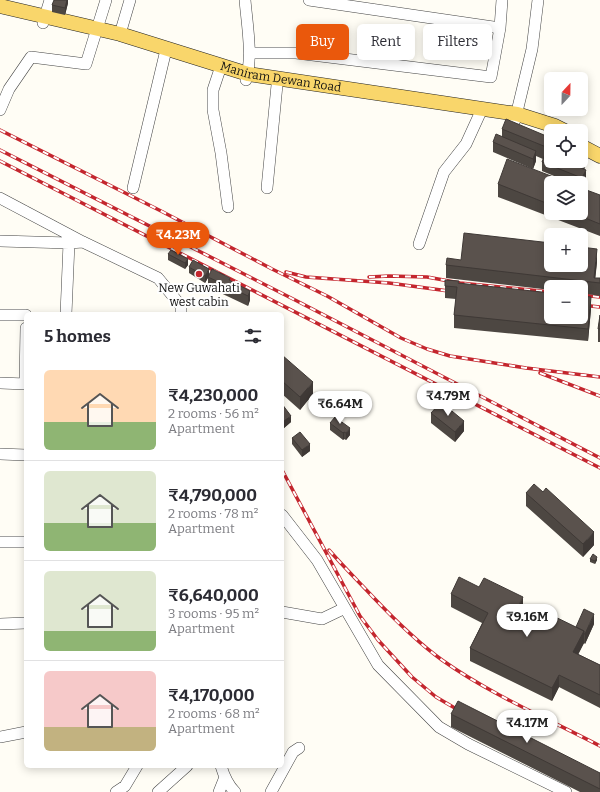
<!DOCTYPE html>
<html lang="en">
<head>
<meta charset="utf-8">
<style>
	:root { --surface:#fff; --page:#f2f2f3; --text:#2b2b33; --muted:#7c7c81; --line:#e1e1e2; --accent:#ea580c }
	body { margin:0; font-family:Bitter,serif; background:var(--page); color:var(--text); height:100vh; display:flex; flex-direction:column; font-size:15px; white-space:nowrap }
	* { box-sizing:border-box; margin:0 }
	p { font-size:13px; color:var(--muted) }
	.icon { flex:none; width:22px; height:22px; fill:none; stroke:currentColor; stroke-width:2; stroke-linecap:round; stroke-linejoin:round }
	.map { position:relative; flex:1; overflow:hidden }
	.sheet { position:absolute; left:24px; top:312px; width:260px; height:456px; display:flex; flex-direction:column; background:var(--surface); border-radius:6px; box-shadow:0 2px 10px #0003 }
	.sheet>* { flex:none }
	.banner { position:absolute; left:296px; top:24px; width:244px; height:36px; display:flex; gap:8px }
	.needle { width:26px; rotate:22deg }
	.buttons { position:absolute; left:544px; top:72px; display:grid; gap:8px }
	.buttons a { display:grid; place-items:center; width:44px; height:44px; border-radius:6px; background:var(--surface); box-shadow:0 2px 10px #0003; font-size:20px }
	.price { position:absolute; translate:-50% -34px; padding:0 9px; border-radius:14px; background:#fff; color:#222; font-size:13px; line-height:26px; filter:drop-shadow(0 1px 2px #0008) }
	.price::after { content:''; position:absolute; left:50%; top:24px; width:12px; height:9px; margin-left:-6px; background:inherit; clip-path:polygon(0 0,100% 0,50% 100%) }
	.price.current { background:var(--accent); color:#fff }
	ul { padding:0; list-style:none }
	li { display:flex; align-items:center; gap:12px; height:100px; padding:0 20px }
	li+li { border-top:1px solid var(--line) }
	li span { display:grid; place-items:center; flex:none; width:112px; height:80px; border-radius:6px; color:#555 }
	li>.icon { margin-inline-start:auto }
	span .icon { width:48px; height:48px; fill:#fffc; stroke-width:1 }
	li b { font-size:17px }
	h2 { display:flex; justify-content:space-between; align-items:center; height:48px; padding:0 20px; font-size:17px }
	.tag { padding:0 14px; border-radius:6px; background:var(--surface); box-shadow:0 2px 10px #0003; font-size:14px; line-height:36px }
	.tag.current { background:var(--accent); color:#fff }
	.map>svg:first-child { display:block }
</style>
</head>
<body>
<div class="map">
<svg width="600" height="792" viewBox="0 0 600 792">
	<rect width="100%" height="100%" fill="#fffdf5"/>
	<g fill="none" stroke-linecap="round" stroke-linejoin="round">
		<!-- minor casing -->
		<g stroke="#444" stroke-width="12">
			<path id="minor" d="M245,0C247,24 253,57 246,80
				M309,0L500,28
				M43,23L50,0
				M97,29L106,0
				M120,34L130,0
				M249,53H296L491,77L500,28L502,0
				M221,66L213,90V110L221,153L228,207
				M0,110L9,89L31,57L86,64L95,35
				M515,120L532,49L538,0
				M133,188L165,54
				M267,188L277,85
				M0,198L83,242L158,278L181,306V314
				M0,241L69,243L83,242
				M419,244L444,172L466,144L482,109
				M66,314L69,243
				M0,315H26
				M0,383L26,384
				M25,384L26,328
				M0,454L26,455
				M282,515L317,560L378,665L439,727L468,744L566,792
				M0,542H26
				M282,612L322,619L345,608
				M0,624L26,623
				M0,737L26,732
				M221,766C224,776 228,785 235,792
				M116,792L125,786L137,766
				M158,792L187,766
				M219,792L225,777
				M271,792L293,752L299,748"/>
		</g>
		<!-- major casing -->
		<g stroke="#222" stroke-width="15">
			<g id="major">
				<path id="s1" d="M0,6L120,34L248,74L517,114L555,126L565,131"/>
				<path d="M581,146L600,156"/>
			</g>
		</g>
		<!-- minor -->
		<use href="#minor" stroke="#fff" stroke-width="11"/>
		<!-- major -->
		<use href="#major" stroke="#f9d66b" stroke-width="14"/>
		<!-- rail casing -->
		<g stroke="#c4262e" stroke-width="3.5">
			<path id="rail" d="M0,130L161,211L272,269L327,296L401,338L427,349L450,356L482,361L526,368L600,377
				M0,150L297,301L600,458
				M0,161L600,468
				M286,272L306,277L389,283L456,292
				M369,277L389,276L427,277L460,283L551,292
				M581,295L600,297
				M581,305L600,307
				M540,373L600,396
				M282,470L360,616L378,640L412,677L436,697L465,714
				M329,550C343,566 358,581 373,597C394,619 417,642 442,660C490,694 548,719 600,746"/>
		</g>
		<!-- rail -->
		<use href="#rail" stroke="#fff" stroke-width="2" stroke-dasharray="6" stroke-linecap="butt"/>
	</g>
	<!-- wall -->
	<path fill="#4d4742" d="M68,0V3L65,15L52,12V5Z
		M502,129L551,138V161H581L586,165L584,169L586,179L582,188L581,187V183H571L542,171V162L543,159L536,156V161L533,169L493,152V142L502,137Z
		M551,183V213H581L600,195V236L498,197V184Z
		M168,254L188,259V265L185,269L168,260Z
		M461,260L597,262L595,278H600V296L581,293V287H551V290L446,278V265Z
		M189,267L209,276L205,283L189,273Z
		M208,277L230,281L250,291V300L248,306L208,287Z
		M459,283L591,309L588,341L454,328V315L456,299L445,298V286Z
		M600,315V342H598V329Z
		M282,355L313,394L300,410L282,394Z
		M282,404L291,422L284,428L282,425Z
		M431,413L464,431L455,442L431,423Z
		M330,423L350,435L346,440L344,439L343,440L330,430Z
		M292,438L310,451L302,457L292,444Z
		M526,493L594,545L583,557L526,506Z
		M590,559L597,560L595,564L590,562Z
		M451,594L523,609L540,618L576,627L594,624L585,644L584,643L578,654L600,665V708L559,687L552,701L470,661V648L482,623L451,607Z
		M451,714L600,773V792H580L451,727Z"/>
	<!-- shaded-wall -->
	<path fill="#3f3936" d="M67,0H68V3L65,15V8Z
		M536,151V161L533,169V159Z
		M586,152V165L582,175V162Z
		M586,170V179L582,188V178Z
		M597,249V262L595,282L594,278Z
		M188,259V265L185,269V263Z
		M209,269V276L205,283V276Z
		M250,291V300L248,306V296Z
		M591,297V309L588,341V329Z
		M313,382V394L300,410V397Z
		M291,416V422L284,428V421Z
		M464,421V431L455,442V432Z
		M350,428V435L346,440V433Z
		M344,432V439L343,440V433Z
		M310,444V451L302,457V450Z
		M594,532V545L583,557V544Z
		M597,557V560L595,564V561Z
		M523,597V610L518,607Z
		M594,614V624L585,644V634Z
		M584,631V643L573,665V652Z
		M559,675V687L552,701V688Z"/>
	<!-- building -->
	<path fill="#5a524d" stroke="#3f3936" d="M54,0H67L65,8L52,5Z
		M506,119L551,138V149L502,129Z
		M496,134L536,151L533,159L493,142Z
		M581,150L586,152L582,162L579,161H581Z
		M545,154L551,156V161H563L586,170L582,178L542,162Z
		M507,159L569,183H551V205L498,184Z
		M581,188L600,195V224L573,213H581Z
		M464,233L551,243V265H581V247L597,249L594,278H600V283L446,265L447,258L461,260Z
		M171,250L188,259L185,263L168,254Z
		M193,260L209,269L205,276L189,267Z
		M212,269L230,278L229,280L250,291L248,296L208,277Z
		M445,280L459,281L458,283L551,293V317H581V296L591,297L588,329L454,315L457,287L445,286Z
		M600,315V329H598Z
		M282,355L313,382L300,397L282,381Z
		M441,402L464,421L455,432L431,413Z
		M282,404L291,416L284,421L282,419Z
		M335,417L350,428L346,433L344,432L343,433L330,423Z
		M300,432L310,444L302,450L292,438Z
		M534,484L543,492L546,488L594,532L583,544L526,493Z
		M593,554L597,557L595,561L590,559Z
		M459,577L479,587L484,578L523,597L518,607L540,618L543,611L584,631L573,652L600,665V695L559,675L552,688L470,648L488,613L451,594Z
		M584,609L594,614L585,634H584V631L576,627Z
		M458,701L600,773V789L451,714Z"/>
	<!-- markers -->
	<circle fill="#c4262e" stroke="#fff" stroke-width="1.5" cx="199" cy="274" r="4"/>
	<g text-anchor="middle" stroke-width="4" stroke-linejoin="round" paint-order="stroke">
		<!-- street labels -->
		<g font-size="12" fill="#111" stroke="#fff">
			<text dy="4" stroke="none"><textPath href="#s1" startOffset="290">Maniram Dewan Road</textPath></text>
		</g>
		<!-- poi labels -->
		<g font-size="12" fill="#111" stroke="#fff">
			<text x="199" y="292">New Guwahati<tspan x="199" dy="14">west cabin</tspan></text>
		</g>
	</g>
</svg>
<div class="buttons">
<a><svg class="needle" viewBox="-14 -14 28 28"><path d="M0-13l5 13h-10z" fill="#e53935"/><path d="M0 13l5-13h-10z" fill="#7c7c81"/></svg></a>
<a><svg class="icon" aria-label="locate" viewBox="0 0 24 24"><circle cx="12" cy="12" r="6"/><path d="M12 2v4M12 18v4M2 12h4M18 12h4"/></svg></a>
<a><svg class="icon" aria-label="layers" viewBox="0 0 24 24"><path d="M12 4l9 5-9 5-9-5zM3 14l9 5 9-5"/></svg></a>
<a>+</a>
<a>−</a>
</div>
<b class="price current" style="left:178px;top:256px">₹4.23M</b>
<b class="price" style="left:448px;top:417px">₹4.79M</b>
<b class="price" style="left:340px;top:425px">₹6.64M</b>
<b class="price" style="left:527px;top:638px">₹9.16M</b>
<b class="price" style="left:527px;top:744px">₹4.17M</b>
<div class="banner">
<a class="tag current">Buy</a>
<a class="tag">Rent</a>
<a class="tag">Filters</a>
</div>
<section class="sheet">
<h2>5 homes<svg class="icon" aria-label="filters" viewBox="0 0 24 24"><path d="M4 7h16M4 17h16"/><circle cx="9" cy="7" r="2"/><circle cx="15" cy="17" r="2"/></svg></h2>
<ul>
<li><span style="background:linear-gradient(#ffd9b3 65%,#8fb573 0)"><svg class="icon" aria-label="home" viewBox="0 0 24 24"><path d="M3 11l9-7 9 7M6 9v11h12V9"/></svg></span><div><b>₹4,230,000</b><p>2 rooms · 56 m²</p><p>Apartment</p></div></li>
<li><span style="background:linear-gradient(#dfe7d0 65%,#8fb573 0)"><svg class="icon" aria-label="home" viewBox="0 0 24 24"><path d="M3 11l9-7 9 7M6 9v11h12V9"/></svg></span><div><b>₹4,790,000</b><p>2 rooms · 78 m²</p><p>Apartment</p></div></li>
<li><span style="background:linear-gradient(#dfe7d0 75%,#8fb573 0)"><svg class="icon" aria-label="home" viewBox="0 0 24 24"><path d="M3 11l9-7 9 7M6 9v11h12V9"/></svg></span><div><b>₹6,640,000</b><p>3 rooms · 95 m²</p><p>Apartment</p></div></li>
<li><span style="background:linear-gradient(#f6c9c9 70%,#c2b280 0)"><svg class="icon" aria-label="home" viewBox="0 0 24 24"><path d="M3 11l9-7 9 7M6 9v11h12V9"/></svg></span><div><b>₹4,170,000</b><p>2 rooms · 68 m²</p><p>Apartment</p></div></li>
</ul>
</section>
</div>
</body>
</html>
